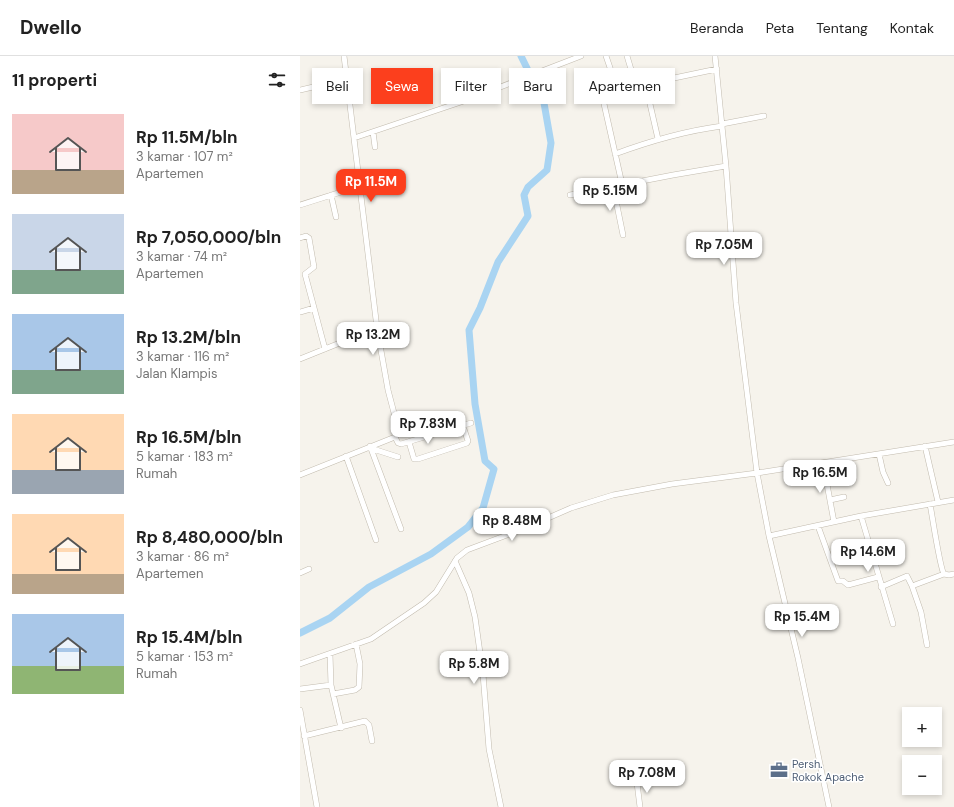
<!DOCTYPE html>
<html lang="id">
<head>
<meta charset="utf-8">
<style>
	:root { --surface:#fff; --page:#f2f2f2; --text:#222; --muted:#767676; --line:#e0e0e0; --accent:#fc3f1d }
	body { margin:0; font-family:"DM Sans",sans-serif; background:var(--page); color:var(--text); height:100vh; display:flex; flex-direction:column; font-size:15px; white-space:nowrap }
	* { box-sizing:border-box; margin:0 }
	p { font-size:13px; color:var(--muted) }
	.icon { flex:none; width:22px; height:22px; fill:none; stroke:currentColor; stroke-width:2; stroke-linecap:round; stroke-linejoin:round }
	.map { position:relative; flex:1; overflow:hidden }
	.sheet { display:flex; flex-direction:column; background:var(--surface); width:300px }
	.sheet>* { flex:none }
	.top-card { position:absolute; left:12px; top:12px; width:380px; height:36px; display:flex; gap:8px }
	.fabs { position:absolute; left:602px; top:651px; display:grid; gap:8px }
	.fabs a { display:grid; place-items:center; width:40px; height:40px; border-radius:0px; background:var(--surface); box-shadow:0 2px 6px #0003; font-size:20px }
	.price { position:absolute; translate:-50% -34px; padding:0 9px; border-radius:8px; background:#fff; color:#222; font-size:13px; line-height:26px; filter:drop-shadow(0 1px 2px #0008) }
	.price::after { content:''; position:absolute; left:50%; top:24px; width:12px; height:9px; margin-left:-6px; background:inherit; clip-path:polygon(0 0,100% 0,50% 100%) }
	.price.selected { background:var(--accent); color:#fff }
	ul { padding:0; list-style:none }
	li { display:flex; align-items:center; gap:12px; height:100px; padding:0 12px }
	li span { display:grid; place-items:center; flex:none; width:112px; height:80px; border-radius:0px; color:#555 }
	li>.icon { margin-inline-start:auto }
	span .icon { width:48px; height:48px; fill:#fffc; stroke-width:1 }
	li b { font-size:17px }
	h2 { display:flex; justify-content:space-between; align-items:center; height:48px; padding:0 12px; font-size:17px }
	.pill { padding:0 14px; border-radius:0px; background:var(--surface); box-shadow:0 2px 6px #0003; font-size:14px; line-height:36px }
	.pill.selected { background:var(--accent); color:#fff }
	header { display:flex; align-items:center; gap:24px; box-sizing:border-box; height:56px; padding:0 20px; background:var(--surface); border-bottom:1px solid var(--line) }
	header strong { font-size:19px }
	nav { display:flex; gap:22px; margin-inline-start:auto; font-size:14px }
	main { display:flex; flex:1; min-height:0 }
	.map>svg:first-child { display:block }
</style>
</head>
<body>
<header>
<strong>Dwello</strong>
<nav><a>Beranda</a><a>Peta</a><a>Tentang</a><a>Kontak</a></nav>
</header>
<main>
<section class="sheet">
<h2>11 properti<svg class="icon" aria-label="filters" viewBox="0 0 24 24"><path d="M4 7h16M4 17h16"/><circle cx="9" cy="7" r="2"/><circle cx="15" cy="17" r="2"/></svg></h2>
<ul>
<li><span style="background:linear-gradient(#f6c9c9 70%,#b9a48a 0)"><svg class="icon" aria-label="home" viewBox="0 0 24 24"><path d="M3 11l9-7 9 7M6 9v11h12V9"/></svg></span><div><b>Rp 11.5M/bln</b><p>3 kamar · 107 m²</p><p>Apartemen</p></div></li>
<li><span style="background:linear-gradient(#c9d6e8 70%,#7fa58c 0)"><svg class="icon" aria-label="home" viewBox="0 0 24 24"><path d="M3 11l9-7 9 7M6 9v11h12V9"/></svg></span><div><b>Rp 7,050,000/bln</b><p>3 kamar · 74 m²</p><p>Apartemen</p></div></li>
<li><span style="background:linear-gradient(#a9c7e8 70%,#7fa58c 0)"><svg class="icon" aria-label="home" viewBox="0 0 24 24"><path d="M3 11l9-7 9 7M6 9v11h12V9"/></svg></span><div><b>Rp 13.2M/bln</b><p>3 kamar · 116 m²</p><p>Jalan Klampis</p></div></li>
<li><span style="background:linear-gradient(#ffd9b3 70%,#9aa5b1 0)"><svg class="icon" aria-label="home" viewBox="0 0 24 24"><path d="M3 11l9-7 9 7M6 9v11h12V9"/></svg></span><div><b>Rp 16.5M/bln</b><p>5 kamar · 183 m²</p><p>Rumah</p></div></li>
<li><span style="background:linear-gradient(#ffd9b3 75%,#b9a48a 0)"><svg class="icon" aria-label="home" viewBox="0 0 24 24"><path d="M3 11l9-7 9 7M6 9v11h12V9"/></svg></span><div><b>Rp 8,480,000/bln</b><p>3 kamar · 86 m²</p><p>Apartemen</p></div></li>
<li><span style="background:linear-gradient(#a9c7e8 65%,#8fb573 0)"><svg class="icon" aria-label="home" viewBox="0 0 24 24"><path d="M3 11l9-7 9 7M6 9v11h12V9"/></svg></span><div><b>Rp 15.4M/bln</b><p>5 kamar · 153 m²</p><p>Rumah</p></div></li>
</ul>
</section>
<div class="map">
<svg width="654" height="751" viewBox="0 0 654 751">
	<rect width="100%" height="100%" fill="#f6f3ec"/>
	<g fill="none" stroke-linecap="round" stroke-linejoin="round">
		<!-- river -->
		<path stroke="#a9d4f2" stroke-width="7" d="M0,577L30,562L69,531L131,498L168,471L183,452L194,413L185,405L175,348L169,274L180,252L198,206L228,160L224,139L228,131L247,114L251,87L244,47L221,0"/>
		<!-- minor casing -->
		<g stroke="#c2bbae" stroke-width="6">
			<path id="minor" d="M306,0L318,35
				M327,0L336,30
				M415,0L426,110L436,247L457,417L469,480L498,602L529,751
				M0,34L47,23
				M302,39L322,128
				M286,43L336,30L417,13
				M350,48L358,83
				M422,68L464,60
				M73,76L75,91
				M54,82L164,45L281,0
				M315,98C350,85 385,75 422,70
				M313,130L323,179
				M31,139L36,161
				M270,139L373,119L426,110
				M0,149L60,130
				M0,182L6,180L9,182L14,211L5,218L25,293
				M0,256L14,252
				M0,303L77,272
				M95,381L98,387L101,388L171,367
				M109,386L114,403H118L167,387L168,385L163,370
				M70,390L101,473
				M625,390L638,446
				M70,392L98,401
				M579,398L583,416L588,427
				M46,400L76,484
				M523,407L534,466
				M0,419L95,381L99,376L88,334L77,272L44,0
				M530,444L544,441
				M630,448C632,458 640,513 644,518
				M561,460L593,568
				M518,470L538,525H543L548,529L578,521
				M469,480L561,460L654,444
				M155,505L169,537L175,561L183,618L189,693L201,751
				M0,517L9,513
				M612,530L621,556L627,589
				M581,531L607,520L612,530L644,518L649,519L654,518
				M30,598L31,629L41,672
				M0,608L71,583L124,547L136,536L157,502L167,494L223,473L271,452L313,439L372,428L457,417L654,386
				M0,633L31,629
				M33,638L55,634L59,631L60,608L56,588
				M0,654L17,751
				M4,680L65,665L69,669L72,685
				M337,727L340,751"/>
		</g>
		<!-- minor -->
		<use href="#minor" stroke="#fff" stroke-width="5"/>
	</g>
	<!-- icons -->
	<defs>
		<g id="office-bare" transform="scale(1.38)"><path d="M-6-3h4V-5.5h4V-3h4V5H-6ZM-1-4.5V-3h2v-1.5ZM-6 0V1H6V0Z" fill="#5c6f8a" stroke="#fff" stroke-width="2.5" paint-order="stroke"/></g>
	</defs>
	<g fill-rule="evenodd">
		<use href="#office-bare" x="479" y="714"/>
	</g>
	<g text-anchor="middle" stroke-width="3" stroke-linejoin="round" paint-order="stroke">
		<!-- service labels -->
		<g font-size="11" fill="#4e5e75" stroke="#fff" text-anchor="start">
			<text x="492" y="712">Persh.<tspan x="492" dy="13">Rokok Apache</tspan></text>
		</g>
	</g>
</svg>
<div class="fabs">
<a>+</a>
<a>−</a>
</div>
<b class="price selected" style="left:71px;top:147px">Rp 11.5M</b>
<b class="price" style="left:310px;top:156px">Rp 5.15M</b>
<b class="price" style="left:424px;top:210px">Rp 7.05M</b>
<b class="price" style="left:73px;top:300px">Rp 13.2M</b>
<b class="price" style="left:128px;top:389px">Rp 7.83M</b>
<b class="price" style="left:520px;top:438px">Rp 16.5M</b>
<b class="price" style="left:212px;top:486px">Rp 8.48M</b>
<b class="price" style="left:568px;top:517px">Rp 14.6M</b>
<b class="price" style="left:502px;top:582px">Rp 15.4M</b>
<b class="price" style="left:174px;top:629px">Rp 5.8M</b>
<b class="price" style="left:347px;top:738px">Rp 7.08M</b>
<div class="top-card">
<a class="pill">Beli</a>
<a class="pill selected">Sewa</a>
<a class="pill">Filter</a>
<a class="pill">Baru</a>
<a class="pill">Apartemen</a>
</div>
</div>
</main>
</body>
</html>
